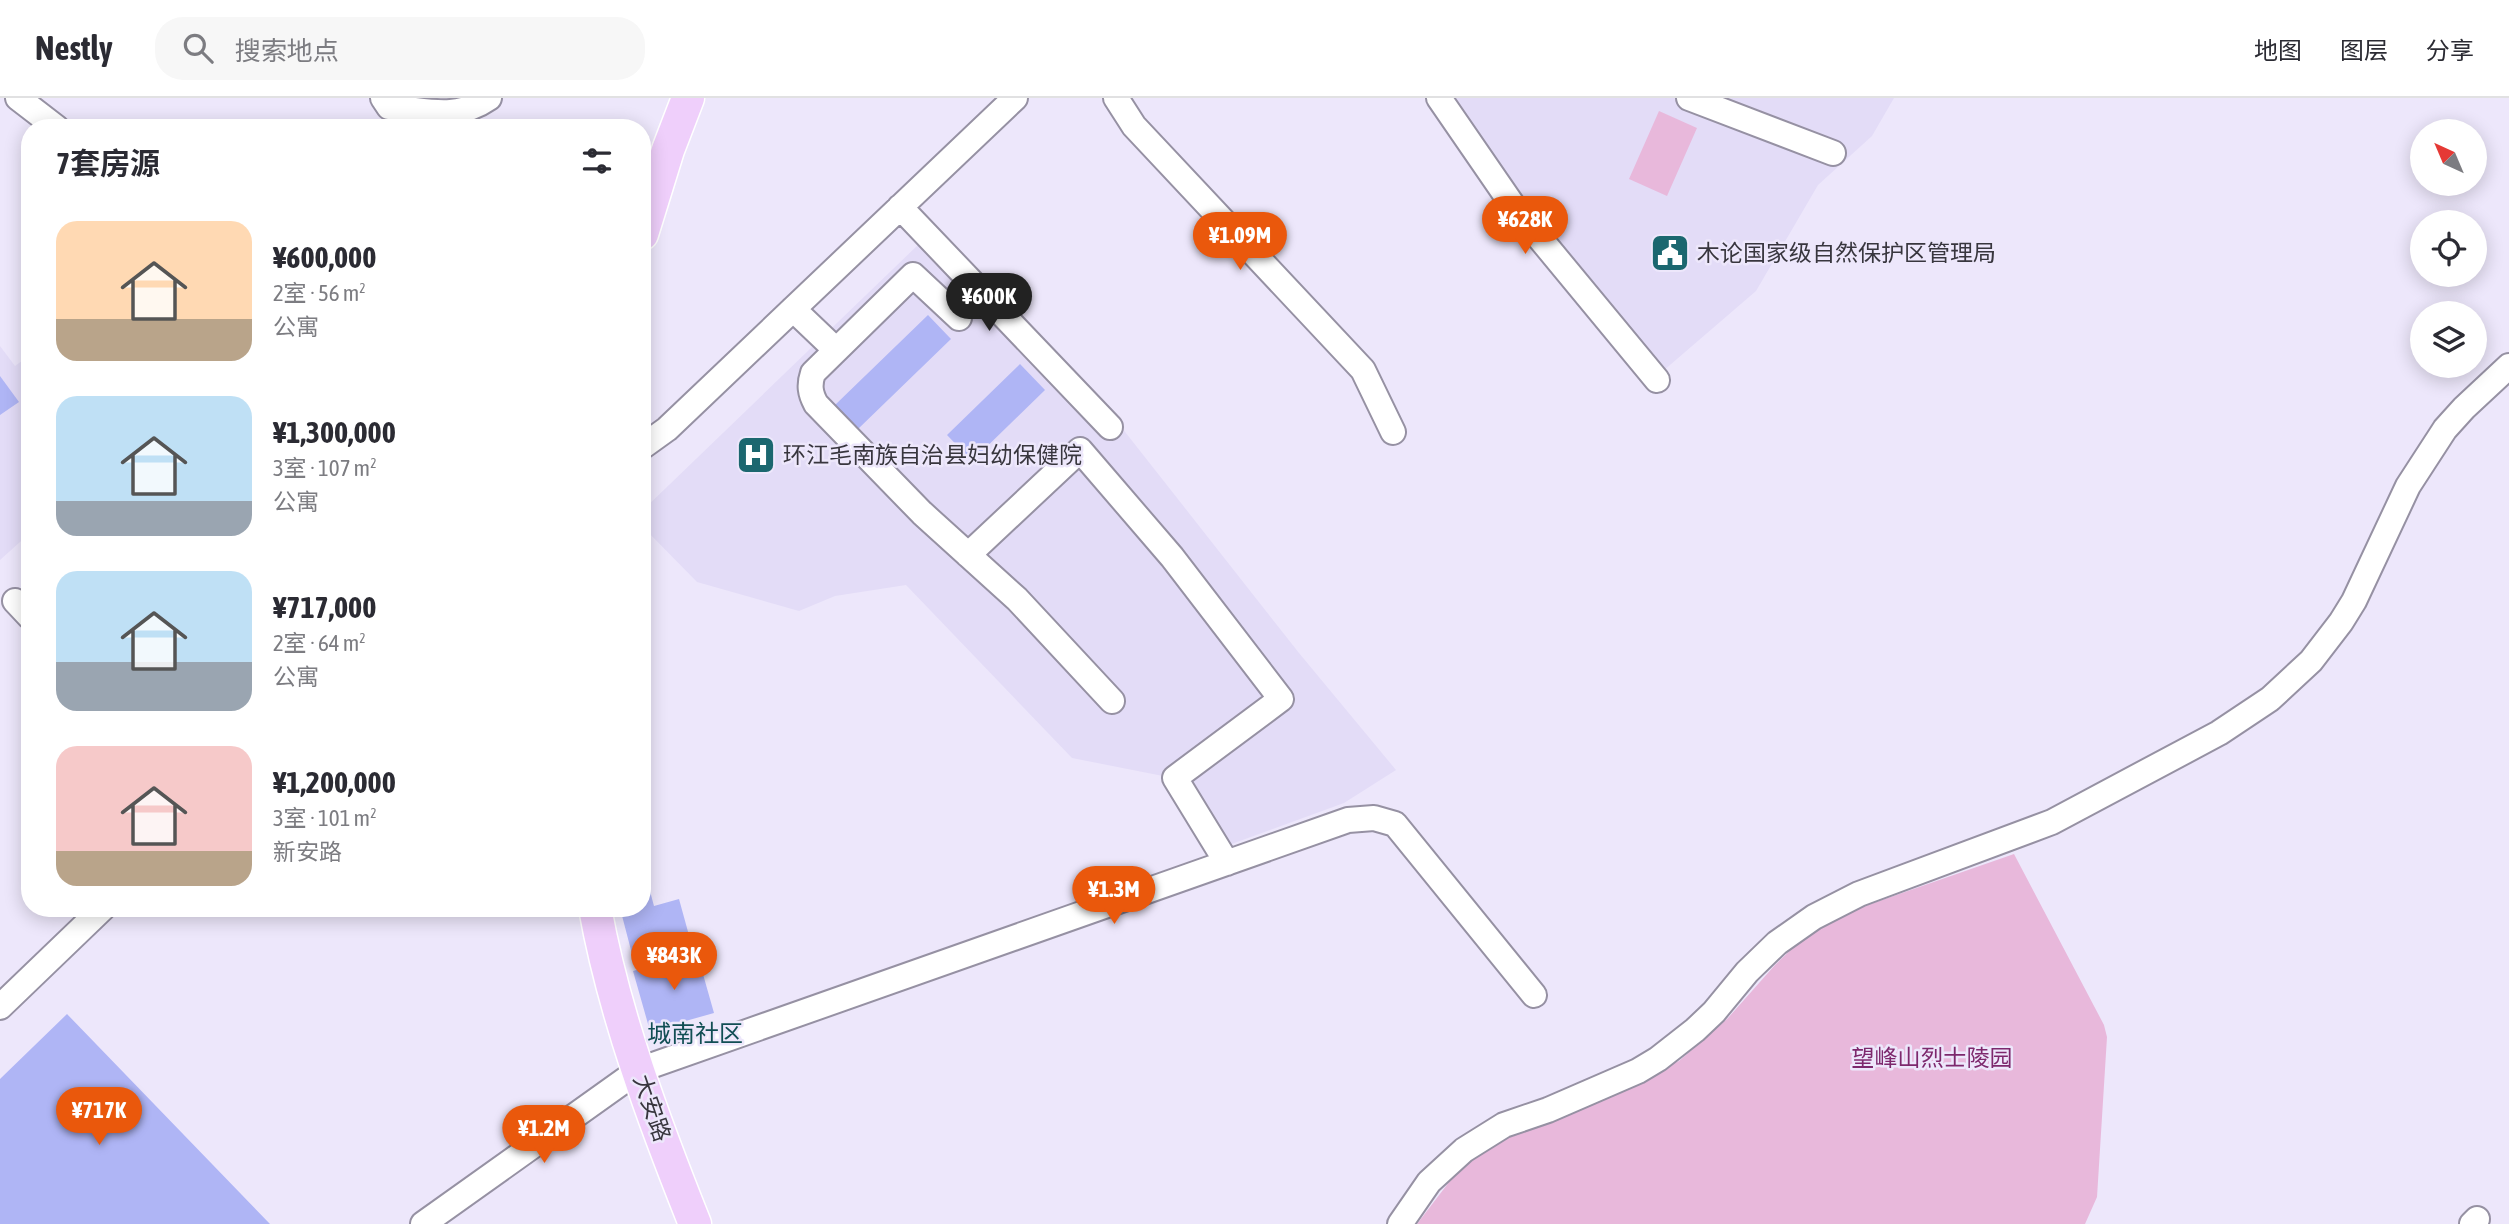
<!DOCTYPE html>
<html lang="zh">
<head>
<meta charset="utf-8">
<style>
	:root { --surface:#fff; --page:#f7f7f7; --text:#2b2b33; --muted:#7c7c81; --line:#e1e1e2; --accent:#ea580c }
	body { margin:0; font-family:"Asap Condensed","Noto Sans SC",sans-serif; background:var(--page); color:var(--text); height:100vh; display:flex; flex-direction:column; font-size:26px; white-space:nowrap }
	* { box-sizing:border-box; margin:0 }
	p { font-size:23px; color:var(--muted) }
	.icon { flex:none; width:38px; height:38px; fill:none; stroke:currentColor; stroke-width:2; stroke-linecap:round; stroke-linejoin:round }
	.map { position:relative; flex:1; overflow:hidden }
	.sheet { position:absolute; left:21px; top:21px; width:630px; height:798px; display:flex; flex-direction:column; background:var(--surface); border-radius:28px; box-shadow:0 4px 18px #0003 }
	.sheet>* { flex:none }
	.needle { width:46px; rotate:316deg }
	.controls { position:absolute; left:2410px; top:21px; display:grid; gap:14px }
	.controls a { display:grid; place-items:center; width:77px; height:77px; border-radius:50%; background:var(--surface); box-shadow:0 4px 18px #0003; font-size:35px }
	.price { position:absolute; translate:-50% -60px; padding:0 16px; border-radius:24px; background:var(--accent); color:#fff; font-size:23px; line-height:46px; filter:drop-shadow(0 2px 4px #0008) }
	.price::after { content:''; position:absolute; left:50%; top:42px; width:21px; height:16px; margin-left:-10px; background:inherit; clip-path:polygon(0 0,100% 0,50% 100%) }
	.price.selected { background:#222; color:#fff }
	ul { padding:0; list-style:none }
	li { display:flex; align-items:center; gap:21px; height:175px; padding:0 35px }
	li span { display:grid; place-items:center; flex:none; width:196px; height:140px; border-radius:21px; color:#555 }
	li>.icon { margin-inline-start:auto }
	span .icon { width:84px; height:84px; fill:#fffc; stroke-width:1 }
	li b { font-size:30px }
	h2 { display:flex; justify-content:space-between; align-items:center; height:84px; padding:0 35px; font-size:30px }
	header { display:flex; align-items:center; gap:42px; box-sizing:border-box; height:98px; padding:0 35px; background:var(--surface); border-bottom:2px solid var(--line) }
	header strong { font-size:33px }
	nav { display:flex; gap:38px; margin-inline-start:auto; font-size:24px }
	.search { width:490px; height:63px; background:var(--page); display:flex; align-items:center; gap:18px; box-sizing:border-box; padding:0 24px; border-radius:28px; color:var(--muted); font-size:26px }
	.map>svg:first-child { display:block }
</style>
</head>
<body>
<header>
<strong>Nestly</strong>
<div class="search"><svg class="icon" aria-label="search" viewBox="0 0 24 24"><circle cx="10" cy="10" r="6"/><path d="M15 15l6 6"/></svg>搜索地点</div>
<nav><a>地图</a><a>图层</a><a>分享</a></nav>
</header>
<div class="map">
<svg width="2509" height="1126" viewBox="0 0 2509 1126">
	<rect width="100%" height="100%" fill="#ede7fb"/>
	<!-- built -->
	<path fill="#e3dcf7" d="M1455,0H1894L1872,38L1818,87L1756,193L1663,273L1530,118L1467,28Z
		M920,145L1110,339L1122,330L1299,555L1396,672L1344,705L1215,752L1168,679L1072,660L906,487L835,498L799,513L697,484L642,428V413Z
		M0,248L15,268L30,257V435L0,462Z"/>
	<!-- green -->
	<path fill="#e8b8db" d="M1659,13L1697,30L1667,98L1629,81Z
		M2014,756L2104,927L2107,939L2097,1099L2085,1126H1417L1456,1075L1472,1061L1502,1041L1679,963L1728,920L1775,867L1800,843L1836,818Z"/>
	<!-- building -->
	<path fill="#afb5f5" d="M928,217L951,241L858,331L835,307Z
		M1020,266L1045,292L972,363L947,337Z
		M0,278L19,304L0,317Z
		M643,767L654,808L679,801L690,841L632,856L620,810H642Z
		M697,855L714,915L650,933L633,873Z
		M67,916L270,1126H0V981Z"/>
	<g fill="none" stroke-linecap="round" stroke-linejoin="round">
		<!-- minor casing -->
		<g stroke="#9691a3" stroke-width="28">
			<path id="minor" d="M18,0L57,30
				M383,0L389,9C426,12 456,23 489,0
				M1116,0L1134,28L1363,272L1393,334
				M1439,0L1514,109L1657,282
				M1689,0L1833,55
				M900,109L1110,329
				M793,211L836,252
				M959,220L913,177L813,275C809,287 810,295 816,306L922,415L1017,501L1112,603
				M642,349L667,331L1015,0
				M968,457L1080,352L1172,459L1281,601L1175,680L1227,765
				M15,503L30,519
				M0,909L103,810
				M423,1126L639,972L1348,722L1374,720L1395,726L1534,897
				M1400,1126L1429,1084L1464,1052L1504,1027L1548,1012L1638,973L1658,961L1695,932L1714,914L1747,874L1777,845L1814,819L1859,796L2052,724L2219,635L2270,601L2311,563L2341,524L2354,503L2408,388L2445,331L2464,310L2509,268
				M2472,1126L2477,1121"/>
		</g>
		<!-- major casing -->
		<g stroke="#fff" stroke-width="35">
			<path id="major" d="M642,136L668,52L688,0
				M595,810C614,916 655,1026 695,1126"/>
		</g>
		<!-- minor -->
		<use href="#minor" stroke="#fff" stroke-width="24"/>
		<!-- major -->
		<use href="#major" stroke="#efcffb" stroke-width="32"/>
	</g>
	<!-- icons -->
	<defs>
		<g id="civic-square" transform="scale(2.0125)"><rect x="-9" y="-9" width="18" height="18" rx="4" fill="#1b676f" stroke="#ede7fb"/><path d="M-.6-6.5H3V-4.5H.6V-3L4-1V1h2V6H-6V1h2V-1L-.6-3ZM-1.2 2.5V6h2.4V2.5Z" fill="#fff"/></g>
		<g id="hospital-square" transform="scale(2.0125)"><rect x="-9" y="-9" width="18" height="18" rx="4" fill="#1b676f" stroke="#ede7fb"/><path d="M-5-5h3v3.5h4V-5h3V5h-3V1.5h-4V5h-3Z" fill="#fff"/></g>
	</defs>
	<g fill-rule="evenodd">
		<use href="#civic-square" x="1670" y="155"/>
		<use href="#hospital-square" x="756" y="357"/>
	</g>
	<g text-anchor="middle" stroke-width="5" stroke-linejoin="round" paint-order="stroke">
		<!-- poi labels -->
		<g font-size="23" fill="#38363e" stroke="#ede7fb" text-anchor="start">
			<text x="1697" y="163">木论国家级自然保护区管理局</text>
			<text x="783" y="365">环江毛南族自治县妇幼保健院</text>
		</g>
		<!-- park labels -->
		<g font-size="23" fill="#7d286d" stroke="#ede7fb">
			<text x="1932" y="968">望峰山烈士陵园</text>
		</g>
		<!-- street labels -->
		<g font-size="23" fill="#38363e" stroke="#ede7fb">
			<text transform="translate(652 1010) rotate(71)" y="8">大安路</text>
		</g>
		<!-- neighbourhood labels -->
		<g font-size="24" fill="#114e54" stroke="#ede7fb">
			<text x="695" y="944">城南社区</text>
		</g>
	</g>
</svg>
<div class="controls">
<a><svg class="needle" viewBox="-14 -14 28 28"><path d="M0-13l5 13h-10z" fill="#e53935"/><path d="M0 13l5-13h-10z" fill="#7c7c81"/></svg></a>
<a><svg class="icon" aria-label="locate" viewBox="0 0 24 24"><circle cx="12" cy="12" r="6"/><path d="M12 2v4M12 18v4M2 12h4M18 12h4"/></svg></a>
<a><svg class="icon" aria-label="layers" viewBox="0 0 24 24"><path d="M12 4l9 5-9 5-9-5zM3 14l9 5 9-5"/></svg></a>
</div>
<b class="price" style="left:1525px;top:158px">¥628K</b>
<b class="price" style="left:1240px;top:174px">¥1.09M</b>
<b class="price selected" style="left:989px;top:235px">¥600K</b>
<b class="price" style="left:1114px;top:828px">¥1.3M</b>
<b class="price" style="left:674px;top:894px">¥843K</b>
<b class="price" style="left:99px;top:1049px">¥717K</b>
<b class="price" style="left:544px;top:1067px">¥1.2M</b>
<section class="sheet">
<h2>7套房源<svg class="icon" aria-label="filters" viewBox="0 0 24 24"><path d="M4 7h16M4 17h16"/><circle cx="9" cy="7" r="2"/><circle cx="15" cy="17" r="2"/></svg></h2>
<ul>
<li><span style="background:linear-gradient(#ffd9b3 70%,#b9a48a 0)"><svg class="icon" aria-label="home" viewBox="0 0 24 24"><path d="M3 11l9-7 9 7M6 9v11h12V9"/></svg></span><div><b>¥600,000</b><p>2室 · 56 m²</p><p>公寓</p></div></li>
<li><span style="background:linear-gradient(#bfe0f5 75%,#9aa5b1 0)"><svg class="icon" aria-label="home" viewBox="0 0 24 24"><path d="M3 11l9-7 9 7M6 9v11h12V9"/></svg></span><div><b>¥1,300,000</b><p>3室 · 107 m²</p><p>公寓</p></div></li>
<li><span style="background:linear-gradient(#bfe0f5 65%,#9aa5b1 0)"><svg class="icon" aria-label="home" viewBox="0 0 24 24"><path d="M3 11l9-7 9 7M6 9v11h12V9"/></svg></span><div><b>¥717,000</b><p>2室 · 64 m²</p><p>公寓</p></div></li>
<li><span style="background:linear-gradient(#f6c9c9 75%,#b9a48a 0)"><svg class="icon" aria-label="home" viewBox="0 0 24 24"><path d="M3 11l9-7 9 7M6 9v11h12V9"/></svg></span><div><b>¥1,200,000</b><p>3室 · 101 m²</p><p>新安路</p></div></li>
</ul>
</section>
</div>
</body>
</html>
